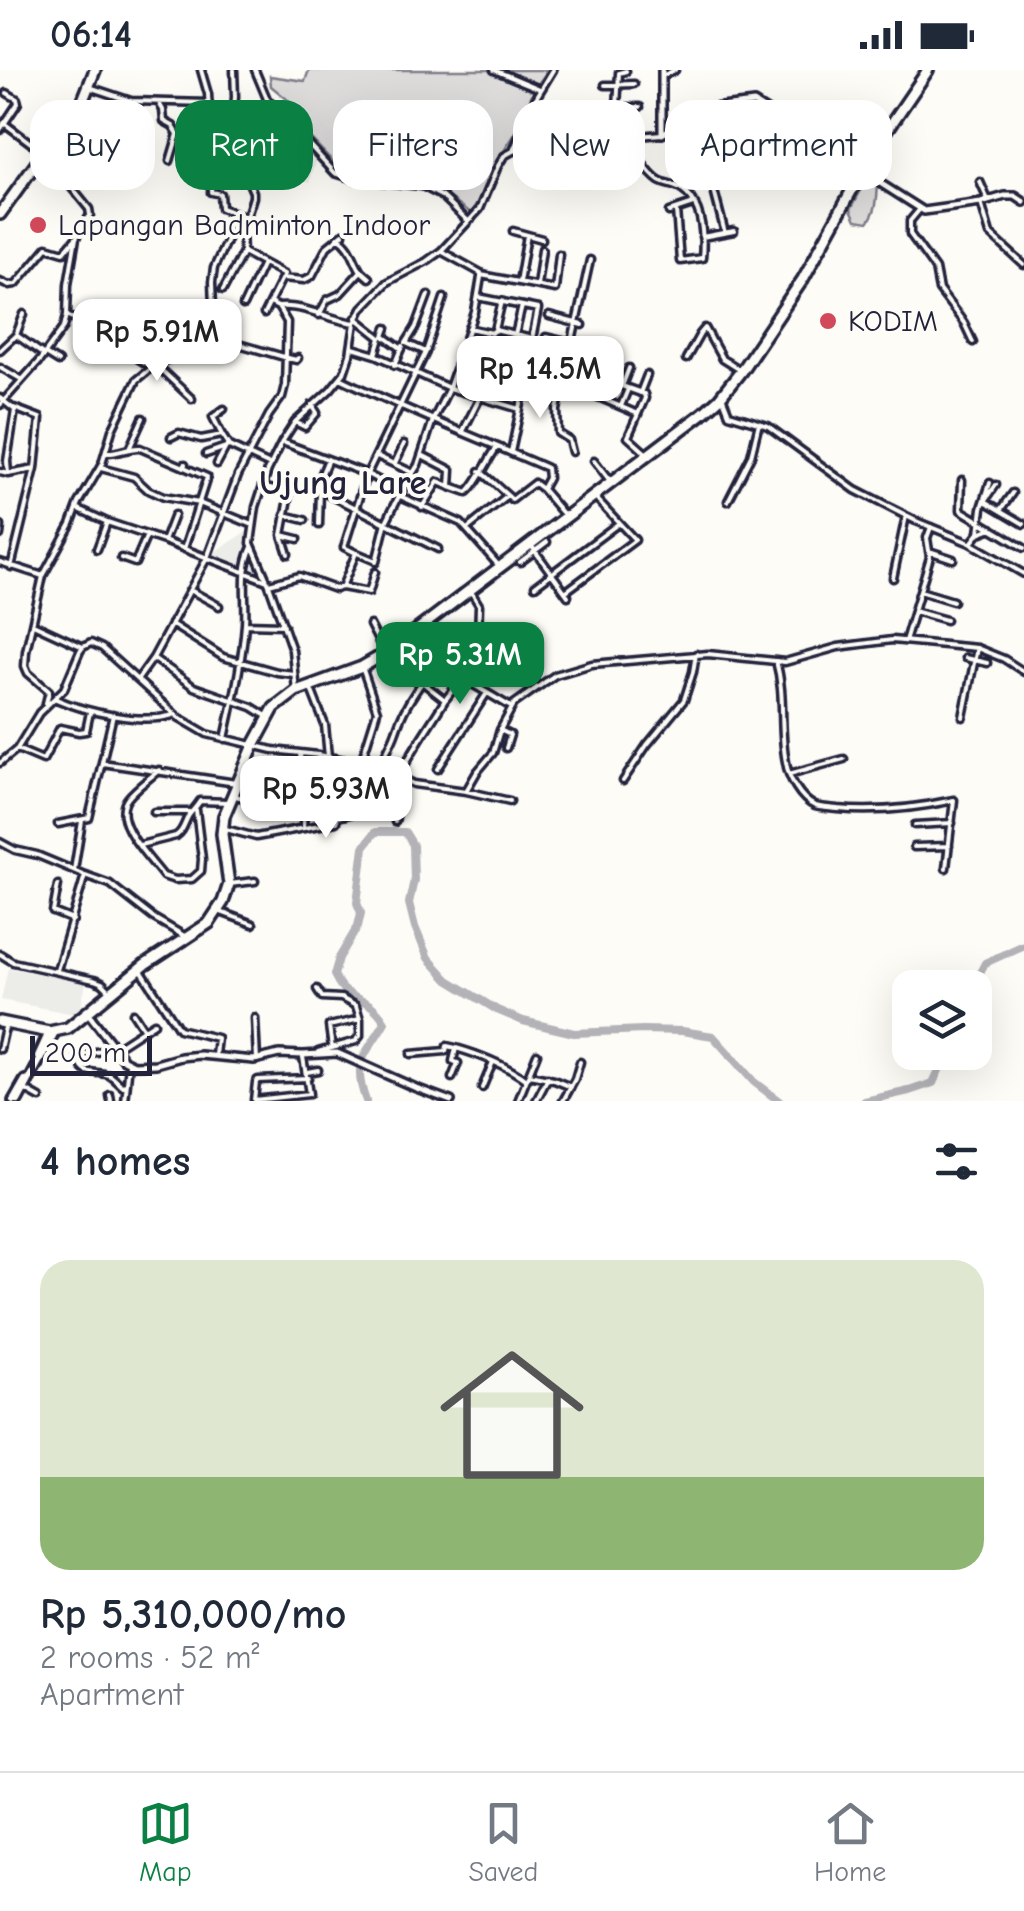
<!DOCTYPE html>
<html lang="en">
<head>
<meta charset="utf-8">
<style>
	:root { --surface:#fff; --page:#f2f2f3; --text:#1f2937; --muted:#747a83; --line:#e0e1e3; --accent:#0b8043 }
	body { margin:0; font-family:"Comic Neue",sans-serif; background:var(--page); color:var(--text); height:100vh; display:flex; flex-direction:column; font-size:38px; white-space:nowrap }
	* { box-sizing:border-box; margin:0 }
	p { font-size:32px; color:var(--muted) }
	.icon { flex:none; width:55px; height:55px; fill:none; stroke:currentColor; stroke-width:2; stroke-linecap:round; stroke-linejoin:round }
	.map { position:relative; height:1031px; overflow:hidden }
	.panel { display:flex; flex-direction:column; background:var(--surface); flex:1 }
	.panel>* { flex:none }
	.guide { position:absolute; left:30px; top:30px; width:965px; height:90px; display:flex; gap:20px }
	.tools { position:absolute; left:892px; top:900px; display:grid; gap:20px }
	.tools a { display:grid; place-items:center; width:100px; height:100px; border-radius:20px; background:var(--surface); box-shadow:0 10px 40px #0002; font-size:50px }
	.scale { position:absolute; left:30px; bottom:25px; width:122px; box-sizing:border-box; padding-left:10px; border:5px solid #22223b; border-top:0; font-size:28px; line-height:35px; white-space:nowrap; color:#22223b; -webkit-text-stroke:8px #fdfcf7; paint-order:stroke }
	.price { position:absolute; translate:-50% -85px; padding:0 22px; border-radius:20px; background:#fff; color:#222; font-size:32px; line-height:65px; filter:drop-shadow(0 2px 5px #0008) }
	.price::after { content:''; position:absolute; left:50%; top:60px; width:30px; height:22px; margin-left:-15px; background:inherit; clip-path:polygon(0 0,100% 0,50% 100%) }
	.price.current { background:var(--accent); color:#fff }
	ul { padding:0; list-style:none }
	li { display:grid; align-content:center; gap:20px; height:530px; padding:0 40px }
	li+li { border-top:2px solid var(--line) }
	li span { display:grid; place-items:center; height:310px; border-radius:30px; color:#555 }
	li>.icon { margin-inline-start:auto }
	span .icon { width:180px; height:180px; fill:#fffc; stroke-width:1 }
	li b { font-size:42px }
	h2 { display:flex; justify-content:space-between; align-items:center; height:120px; padding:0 40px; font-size:42px }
	.tag { padding:0 35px; border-radius:30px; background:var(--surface); box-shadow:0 10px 40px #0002; font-size:35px; line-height:90px }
	.tag.current { background:var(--accent); color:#fff }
	.status { display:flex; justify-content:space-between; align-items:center; height:70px; padding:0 50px; background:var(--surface); direction:ltr }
	.status svg { height:28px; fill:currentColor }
	.tab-bar { display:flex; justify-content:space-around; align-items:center; height:140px; border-top:2px solid var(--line); background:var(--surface); font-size:28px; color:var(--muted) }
	.tab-bar a { display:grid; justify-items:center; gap:5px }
	.tab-bar .current { color:var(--accent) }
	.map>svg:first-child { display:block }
</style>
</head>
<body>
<div class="status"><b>06:14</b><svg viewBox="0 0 49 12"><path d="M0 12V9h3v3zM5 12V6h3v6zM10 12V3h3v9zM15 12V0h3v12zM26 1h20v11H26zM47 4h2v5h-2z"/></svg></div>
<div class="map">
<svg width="1024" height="1031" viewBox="0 0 1024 1031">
	<rect width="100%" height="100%" fill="#fdfcf7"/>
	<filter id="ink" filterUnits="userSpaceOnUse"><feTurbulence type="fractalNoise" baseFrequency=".01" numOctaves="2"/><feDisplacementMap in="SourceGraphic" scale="20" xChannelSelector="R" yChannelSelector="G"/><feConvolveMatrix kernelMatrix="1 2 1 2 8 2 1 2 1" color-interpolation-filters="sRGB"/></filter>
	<g filter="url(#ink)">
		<!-- built -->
		<path fill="#ecece9" d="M300,70L317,88L310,112L284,106L294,73Z
			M253,458L251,469L270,516L205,488Z
			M8,898L86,913L79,945L1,930Z"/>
		<!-- green -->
		<path fill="#dddcdb" stroke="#807f8b" stroke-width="2.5" d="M309,0H548L534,19L517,61L492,99L483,126L471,143L448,126L424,112L388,109L341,100L296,53L299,47L293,34L271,16L270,6L305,11Z
			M868,107L878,114C877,128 877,141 868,152L856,150L851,139Z"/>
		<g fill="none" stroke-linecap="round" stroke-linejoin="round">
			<!-- river -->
			<path stroke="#b2b2b7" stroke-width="8" d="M972,918L985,893L1024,875
				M366,1031C351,990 366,986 385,952C370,927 359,934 344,920C339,916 337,910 334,905L339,888L358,856L361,843L357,833L364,777L375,762H405L413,775L414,810L409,833L415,857L428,888L448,910L497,940L523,951L574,963L643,960L682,961L713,966L754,1012L779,1031
				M865,1031L909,1021L933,1013L940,998L942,982"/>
			<!-- minor casing -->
			<g stroke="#22223b" stroke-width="11">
				<path id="minor" d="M201,0L208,24L211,76
					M255,0L267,29L335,103L354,109L422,116L443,127L468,151
					M494,0L540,19
					M662,6L675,0
					M605,15L634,14
					M89,17L131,31L209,33
					M159,33L163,40L164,51L173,56L178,64L170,91
					M617,37L619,3L626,1
					M597,51L598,69
					M4,53L44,83
					M741,59L762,71L772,56
					M0,60L18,33L17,29L7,23
					M672,60L712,84L721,70L741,59L749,44H753L772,56L778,47
					M185,62L200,50L233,49
					M621,67L622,37
					M638,67L637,86C643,94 650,105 659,111C666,115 675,115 682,120C703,134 704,165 702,188L680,191L676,140
					M577,71L580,38L640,37
					M236,75L213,85L211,122L220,124L221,138L246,147
					M513,81L577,71L662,64
					M980,112L988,130
					M686,123L703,110L712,113L725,163
					M981,133L990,164L1024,195
					M920,139L910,151V164L935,199L939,220L964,253L973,272
					M669,142L693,134
					M513,161L542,169
					M702,167L734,161
					M243,182L284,204L264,244
					M361,201L369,208
					M481,205L555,219L559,184
					M282,208L304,210L312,206L327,177L343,164
					M0,211L9,215L16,214L47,177L64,182L76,168
					M519,212L527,165
					M537,215L542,179
					M223,220L243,182L242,160
					M478,227L538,239L532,269
					M243,236L263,193
					M278,237C304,234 329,250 355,253
					M67,245L125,273L138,289L151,297
					M319,245L327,230L340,224L361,201C353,189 352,175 338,167
					M549,246L583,255
					M356,248L381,268L376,285
					M387,258L384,266L402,279
					M469,258L492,263L495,260L532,269L531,274
					M495,260L502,231
					M200,263L284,287L296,290L298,288
					M16,265L44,285
					M515,265L522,236
					M546,267L588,277
					M353,278L376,285L449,318L520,339L526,308
					M0,280L16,265L24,244
					M426,282L406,273L416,257L428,225
					M45,284L58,292
					M459,286L495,298L463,361
					M544,289L582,297L591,305L644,324L645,328L638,344
					M686,289L700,264L705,258L722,289L741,301
					M156,295L192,329
					M395,295L403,276
					M0,297L21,309
					M495,298L591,324L638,344L628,367L648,385
					M340,308C408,341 478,368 547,398L548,408L542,419
					M603,310L610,294
					M622,316L629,298
					M640,323L647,305
					M0,328L15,340L7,391L8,404
					M723,329L729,344L768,356L855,420L916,451L970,473L1024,504
					M0,335L40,290L64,257L67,245L68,214L76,168L90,145L89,139L67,112L36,93
					M621,336L628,319
					M14,338L40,348L35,399
					M295,352L305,357L317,343L312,335
					M222,365L213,347L224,339
					M171,367L179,363L201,369L222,365L229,376
					M282,372L367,404L401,422L386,452L376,492
					M129,379L143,348
					M511,382L520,339
					M572,382L569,370L558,363L557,340L590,190
					M107,383C118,384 128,377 140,378L182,396
					M206,384L229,376L270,395
					M422,385L451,400L450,417L467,423C477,414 488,390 497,377
					M377,386L413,403
					M328,389L317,415L318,419L438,479
					M594,391L611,413
					M395,393L404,374
					M217,394L225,379
					M101,398L134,407L148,420L163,427L199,433L253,455
					M480,401L508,426
					M0,402L8,404L35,399L11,497
					M962,410L961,440L1024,478
					M263,416L290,423L282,465L288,484
					M401,422L418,395L433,350L449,318L475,242L481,207V203L441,181
					M400,426L461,453L500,497
					M728,431L751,386L759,353
					M985,431L1024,454
					M985,431L996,415
					M422,437L438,412L450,417
					M77,438L107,452L164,471L267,511
					M1001,440L1013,423
					M285,445L305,450
					M319,455L320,420
					M467,459L508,426L512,430L534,413L542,419L566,447
					M979,463L982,438L990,413
					M0,465L1,456
					M282,465L298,469
					M164,471L174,445
					M972,472L979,463L992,458
					M530,474L568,526
					M97,479L107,452
					M184,479L207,407L184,397L185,394
					M929,481L953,489
					M357,483L376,491
					M121,488L135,493L147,465
					M0,492L43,506
					M520,492L547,472
					M893,508L906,446
					M269,514L299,506L335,519L342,517L369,522L375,502
					M535,516L619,453
					M342,517L356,483L344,477L367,404L426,282L444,228
					M190,520L219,536
					M470,520L479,535L478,567
					M920,521L953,531
					M565,522L635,470L594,426
					M914,541L946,550
					M33,554L83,577
					M171,554L223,587L277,602L294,604
					M245,554L284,555
					M370,555L385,584
					M422,557L444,585
					M905,571L930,487L927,468L931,457
					M395,578L422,612L445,630C434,649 402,694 397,713C394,726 399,739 395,752
					M492,584L477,593L462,608L511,637
					M153,588L194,617L252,637L268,647
					M965,588L987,593
					M776,591C786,626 779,658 786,692C788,707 800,729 815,736C822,738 831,738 838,739C877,743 916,738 954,730L946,798
					M138,609L153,588L207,488L238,405L269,345L282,327L285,315L287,252L278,237L270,233
					M311,619L325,655L328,687
					M296,621L292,580L269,515L251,473L256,437L268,400L282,372L295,352L330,320L344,303L350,285L355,253L362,238L387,212L427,191L441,181L480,139L498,96L504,86L513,81L533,33L553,0
					M56,629C86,642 141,655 173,645
					M46,633L49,621L28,603L25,596L26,581L43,506L71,454L79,433L102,394L112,360L136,310L152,297L168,289L183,274L203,260L213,237L212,212L214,198L229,165L233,160L243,159L253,127V122L243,99L232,57L235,27L234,0
					M963,647L977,578
					M500,660L510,665L506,678
					M225,669C233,631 242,593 245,554C247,528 240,502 252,477
					M17,679L43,690L60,658L79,662L86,661L90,642
					M300,683L304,740L303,757
					M331,688L334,723
					M361,692L377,641L362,597
					M0,693L17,679L39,643L64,619L80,581L83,577L91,573L102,578L178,647L207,664L273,680L318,685L377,696L414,714L466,721L477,702L493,683L500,660L514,634L555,605L592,594L708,584L785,592L838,577L892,570L977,578L1004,589L1024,602
					M102,693L236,713
					M438,699L487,623
					M159,700C149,709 136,718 128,728C110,751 150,788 163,806L175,810L192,809L201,801L202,789L196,740
					M789,704L844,689
					M623,711L647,675L684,630L693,602L696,584
					M378,715C379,687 388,684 396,661C405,632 424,609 444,585L462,608L446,629
					M466,721L510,731
					M236,726L304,746
					M154,742H189
					M338,747L366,740L397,741
					M58,754L89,748L113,645
					M915,755L952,753
					M222,758L256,767L336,752L338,747L334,725L320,705L318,685
					M0,772L15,780L37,785L85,805L57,900
					M140,775L176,766C184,761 184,753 189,745C193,740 197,736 200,731L228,732
					M914,777L949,776
					M74,800L82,751
					M85,805L110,814L152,847L186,867
					M229,814L255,811
					M58,815L53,842L73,850
					M218,841L253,854
					M0,884L13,892L94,910L102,913L111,922
					M140,899L179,959L217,968L215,985
					M317,919L322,927L341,928L356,936L360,949
					M133,943L144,960
					M255,948L257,990
					M0,979L6,953
					M318,982L356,971L360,966V949L329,956L332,978
					M411,984L446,981L447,976L456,978
					M303,987L309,1024L254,1030L256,1012L258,1010L308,1008
					M307,1002L318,1000
					M529,1005L554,1010L571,1017
					M452,1008L458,993L453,991L456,978C480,985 506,995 526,1010
					M126,1015L122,1016C119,1013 113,1007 109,1005C94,1000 81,1008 78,985L114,979L154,953
					M482,1018L493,992
					M24,1019L40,1028
					M110,1025L111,1031
					M125,1031L129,994
					M518,1031L537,984
					M536,1031L548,1008
					M563,1031L575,1009L580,992"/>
			</g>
			<!-- tertiary casing -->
			<g stroke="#22223b" stroke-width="12">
				<path id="tertiary" d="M662,0V64L705,39L754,33L924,141L981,133L1005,126H1015L1024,132
					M88,943L124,990L134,995L156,994L181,987L200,985L254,990L279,984L303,985L337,983L416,1018L451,1031"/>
			</g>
			<!-- secondary casing -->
			<g stroke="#22223b" stroke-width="14">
				<path id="secondary" d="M38,986L49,962
					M13,1031L25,1010
					M18,1031L55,962"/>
			</g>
			<!-- trunk casing -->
			<g stroke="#22223b" stroke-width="16">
				<path id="trunk" d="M0,144L44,83L71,51L83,30L95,0
					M0,952L49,962L68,958L145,895L209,853L223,832L229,814L222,764L224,746L254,675L274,638L296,621L362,597L388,582L702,344L719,329L741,301L803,209L875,78L928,0"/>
			</g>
			<!-- minor -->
			<use href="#minor" stroke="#fdfcf7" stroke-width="4"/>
			<!-- tertiary -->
			<use href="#tertiary" stroke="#fdfcf7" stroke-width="5"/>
			<!-- secondary -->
			<use href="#secondary" stroke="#fdfcf7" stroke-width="6"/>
			<!-- trunk -->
			<use href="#trunk" stroke="#fdfcf7" stroke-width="9"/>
		</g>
	</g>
	<!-- markers -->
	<g fill="#d1495b" stroke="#fdfcf7" stroke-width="4">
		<circle cx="38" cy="155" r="10"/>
		<circle cx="828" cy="251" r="10"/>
	</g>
	<g text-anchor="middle" stroke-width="8" stroke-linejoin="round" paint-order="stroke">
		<!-- poi labels -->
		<g font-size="30" fill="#22223b" stroke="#fdfcf7" text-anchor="start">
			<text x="58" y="165">Lapangan Badminton Indoor</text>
			<text x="848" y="261">KODIM</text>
		</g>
		<!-- quarter labels -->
		<g font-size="35" font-weight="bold" fill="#22223b" stroke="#fdfcf7">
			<text x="343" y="424">Ujung Lare</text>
		</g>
	</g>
</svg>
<div class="tools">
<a><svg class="icon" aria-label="layers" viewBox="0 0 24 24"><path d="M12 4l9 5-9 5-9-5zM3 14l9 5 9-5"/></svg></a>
</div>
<div class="scale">200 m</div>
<b class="price" style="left:157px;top:314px">Rp 5.91M</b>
<b class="price" style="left:540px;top:351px">Rp 14.5M</b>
<b class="price current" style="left:460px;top:637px">Rp 5.31M</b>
<b class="price" style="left:326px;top:771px">Rp 5.93M</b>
<div class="guide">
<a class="tag">Buy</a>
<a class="tag current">Rent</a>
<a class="tag">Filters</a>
<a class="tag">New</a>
<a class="tag">Apartment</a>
</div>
</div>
<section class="panel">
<h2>4 homes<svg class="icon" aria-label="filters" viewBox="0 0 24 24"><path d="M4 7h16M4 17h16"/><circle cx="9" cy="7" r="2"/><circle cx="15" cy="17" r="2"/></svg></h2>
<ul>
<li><span style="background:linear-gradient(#dfe7d0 70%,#8fb573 0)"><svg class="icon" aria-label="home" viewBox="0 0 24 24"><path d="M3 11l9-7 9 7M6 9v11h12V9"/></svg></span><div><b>Rp 5,310,000/mo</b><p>2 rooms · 52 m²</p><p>Apartment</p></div></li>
</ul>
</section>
<nav class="tab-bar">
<a class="current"><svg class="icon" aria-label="map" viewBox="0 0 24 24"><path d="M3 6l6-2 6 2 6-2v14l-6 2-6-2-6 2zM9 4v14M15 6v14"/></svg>Map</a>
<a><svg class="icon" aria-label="saved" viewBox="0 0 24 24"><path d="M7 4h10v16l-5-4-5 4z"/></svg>Saved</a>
<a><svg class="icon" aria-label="home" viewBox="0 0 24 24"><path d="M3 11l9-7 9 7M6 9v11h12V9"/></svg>Home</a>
</nav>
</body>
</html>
